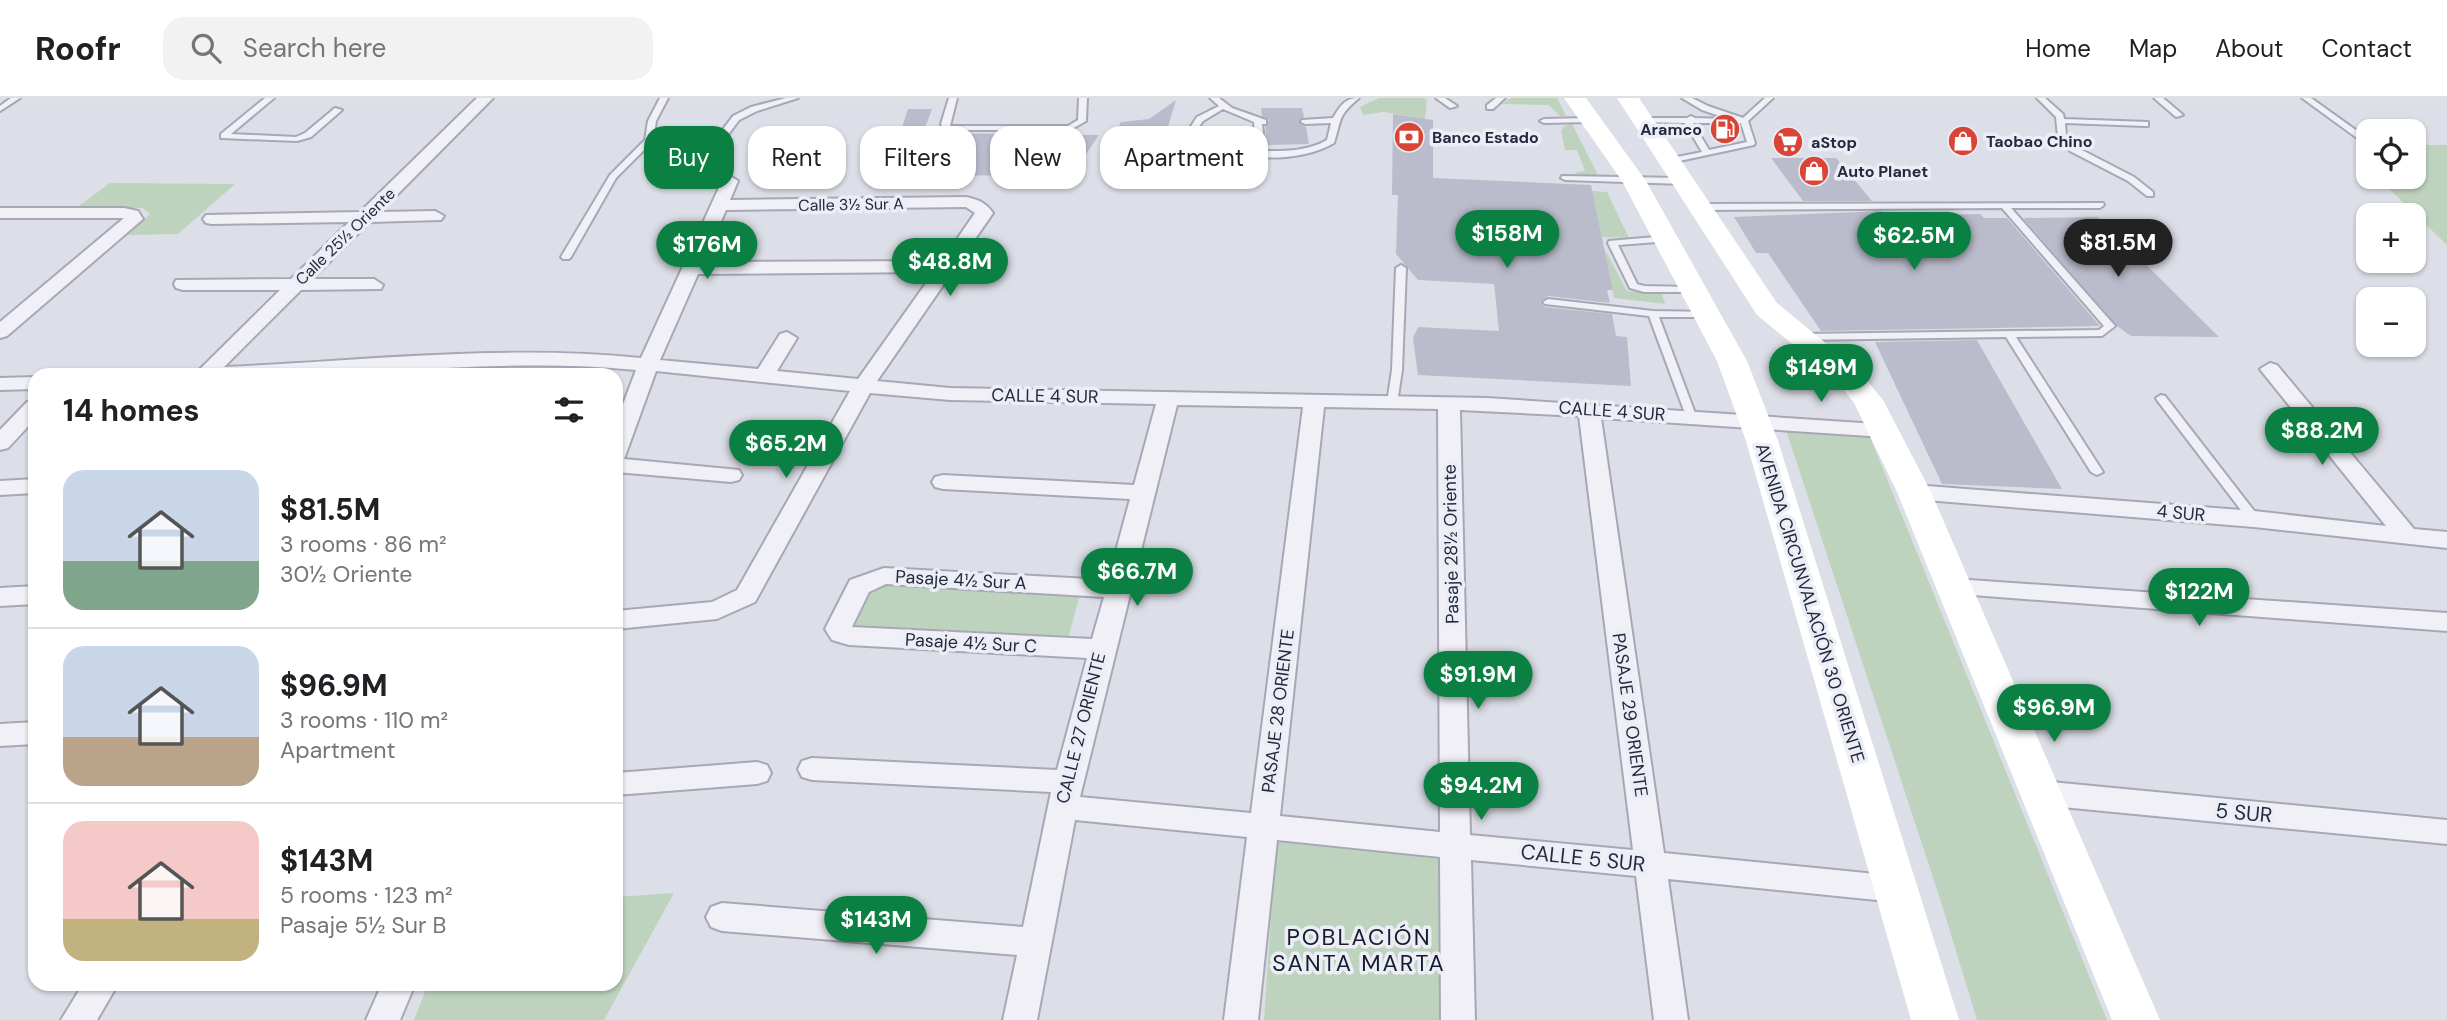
<!DOCTYPE html>
<html lang="en">
<head>
<meta charset="utf-8">
<style>
	:root { --surface:#fff; --page:#f2f2f2; --text:#202124; --muted:#757577; --line:#e0e0e0; --accent:#0b8043 }
	body { margin:0; font-family:"DM Sans",sans-serif; background:var(--page); color:var(--text); height:100vh; display:flex; flex-direction:column; font-size:26px; white-space:nowrap }
	* { box-sizing:border-box; margin:0 }
	p { font-size:23px; color:var(--muted) }
	.icon { flex:none; width:38px; height:38px; fill:none; stroke:currentColor; stroke-width:2; stroke-linecap:round; stroke-linejoin:round }
	.map { position:relative; flex:1; overflow:hidden }
	.panel { position:absolute; left:28px; top:270px; width:595px; height:623px; display:flex; flex-direction:column; background:var(--surface); border-radius:21px; box-shadow:0 2px 5px #0004 }
	.panel>* { flex:none }
	.top-card { position:absolute; left:644px; top:28px; width:665px; height:63px; display:flex; gap:14px }
	.buttons { position:absolute; left:2356px; top:21px; display:grid; gap:14px }
	.buttons a { display:grid; place-items:center; width:70px; height:70px; border-radius:14px; background:var(--surface); box-shadow:0 2px 5px #0004; font-size:35px }
	.price { position:absolute; translate:-50% -60px; padding:0 16px; border-radius:24px; background:var(--accent); color:#fff; font-size:23px; line-height:46px; filter:drop-shadow(0 2px 4px #0008) }
	.price::after { content:''; position:absolute; left:50%; top:42px; width:21px; height:16px; margin-left:-10px; background:inherit; clip-path:polygon(0 0,100% 0,50% 100%) }
	.price.active { background:#222; color:#fff }
	ul { padding:0; list-style:none }
	li { display:flex; align-items:center; gap:21px; height:175px; padding:0 35px }
	li+li { border-top:2px solid var(--line) }
	li span { display:grid; place-items:center; flex:none; width:196px; height:140px; border-radius:21px; color:#555 }
	li>.icon { margin-inline-start:auto }
	span .icon { width:84px; height:84px; fill:#fffc; stroke-width:1 }
	li b { font-size:30px }
	h2 { display:flex; justify-content:space-between; align-items:center; height:84px; padding:0 35px; font-size:30px }
	.chip { padding:0 24px; border-radius:21px; background:var(--surface); box-shadow:0 2px 5px #0004; font-size:24px; line-height:63px }
	.chip.active { background:var(--accent); color:#fff }
	header { display:flex; align-items:center; gap:42px; box-sizing:border-box; height:98px; padding:0 35px; background:var(--surface); border-bottom:2px solid var(--line) }
	header strong { font-size:33px }
	nav { display:flex; gap:38px; margin-inline-start:auto; font-size:24px }
	.search { width:490px; height:63px; background:var(--page); display:flex; align-items:center; gap:18px; box-sizing:border-box; padding:0 24px; border-radius:21px; color:var(--muted); font-size:26px }
	.map>svg:first-child { display:block }
</style>
</head>
<body>
<header>
<strong>Roofr</strong>
<div class="search"><svg class="icon" aria-label="search" viewBox="0 0 24 24"><circle cx="10" cy="10" r="6"/><path d="M15 15l6 6"/></svg>Search here</div>
<nav><a>Home</a><a>Map</a><a>About</a><a>Contact</a></nav>
</header>
<div class="map">
<svg width="2447" height="922" viewBox="0 0 2447 922">
	<rect width="100%" height="100%" fill="#dddfe8"/>
	<!-- green -->
	<path fill="#bed3bd" d="M1379,0H1424L1427,2L1425,21L1384,14L1363,17L1360,9Z
		M1511,0H1557L1566,18H1560L1549,7L1502,6Z
		M1572,26L1599,79L1577,77L1576,74L1585,73L1577,52H1565L1561,33L1564,28Z
		M2413,47H2447V147L2377,79H2413Z
		M110,85L235,86L178,136L128,137L150,116L143,110H76Z
		M1592,93L1607,94L1629,140L1602,139Z
		M1605,152L1627,193L1662,196L1665,206L1614,200Z
		M553,268L615,273L614,276H518L522,269Z
		M1785,329L1870,339L2107,922H1977L1942,807Z
		M863,482L1080,496L1067,545L840,532Z
		M1276,744L1441,761L1440,922H1264Z
		M674,795L604,922H414L428,886H616V799Z"/>
	<!-- building -->
	<path fill="#babccb" d="M1176,2L1159,59L1103,57L1121,24L1149,21Z
		M1261,10H1302L1304,19L1299,25L1306,29L1309,46L1267,47L1265,29L1269,22L1262,18Z
		M908,11H932L923,35L1099,37L1072,77L907,78L906,82L887,75Z
		M1393,16L1433,22V80L1591,87L1613,192H1607L1610,205L1548,198L1540,204L1545,209L1612,216L1616,238L1627,239L1631,288L1418,277L1413,240L1418,229L1499,233L1494,186L1418,182L1396,156L1398,97H1392Z
		M1771,60H1836L1872,103H1803Z
		M1881,113L1885,118L1980,116L1984,120H2007L2100,228L1821,233L1768,155H1756L1734,119Z
		M2098,119L2219,239L2131,238L2117,228L2023,120Z
		M1977,242L2062,391L1942,386L1875,244Z"/>
	<g fill="none" stroke-linecap="round" stroke-linejoin="round">
		<!-- lane casing -->
		<g stroke="#a6a8b6" stroke-width="4">
			<path id="lane" d="M11,0H20L0,13V8Z
				M265,0H274L231,36L296,39L305,35L335,10L342,12L311,39L297,43L221,40V36Z
				M660,0H668L656,23L653,43L616,80L571,159L569,161H563L561,159L610,77L645,42L648,23Z
				M786,0H798L757,13L739,22L704,69H698V65L733,18L751,9Z
				M949,0H957L950,28H1068L1078,22L1079,0H1087L1086,23L1070,32H944L941,26Z
				M1210,0H1219L1232,10L1266,22V26H1262L1265,53C1287,53 1308,53 1327,42L1331,25L1305,26L1301,24L1302,22L1333,20C1340,9 1344,0 1359,0C1337,19 1342,20 1334,45C1294,68 1235,60 1192,47L1188,33L1197,19L1219,8ZM1223,11L1254,24L1256,53L1225,50L1199,44L1196,33L1203,23Z
				M1436,0H1445L1457,8L1450,10Z
				M1496,0H1505L1493,11H1487V7Z
				M1682,0H1692L1708,8L1743,20L1765,0H1773L1748,23L1755,45L1754,47L1670,65H1667V61L1702,54L1685,25L1643,24H1640V20H1687L1691,18L1695,20L1729,21L1702,12ZM1693,25H1741L1747,44L1709,52Z
				M2037,0H2045L2063,16L2064,21L2148,24V28H2145L2065,25L2066,39L2076,49L2134,79L2153,94V98H2147L2128,83L2070,53L2058,39L2056,19Z
				M2154,0H2163L2183,17L2176,19Z
				M2302,0H2311L2364,38L2357,40Z
				M1587,20H1590V24L1544,25L1540,23L1544,21Z
				M1562,78L1683,80L1687,83L1683,86L1565,82L1561,80Z
				M2103,105L2104,107L2100,110H2011L2115,228L2102,238L2016,239L2103,374L2097,377L2091,374L2006,239L1801,242L1796,239L1801,236L2099,232L2104,228L2002,110L1700,112L1696,109L1700,106Z
				M1667,138L1671,141L1670,143L1618,147L1637,186L1644,188L1693,189L1696,190V194H1644L1630,190L1608,145L1609,143Z
				M1401,167L1406,170L1402,272L1397,305L1392,308L1387,305L1392,272L1396,170Z
				M1548,201L1653,213L1710,214V218L1707,219H1659L1696,318L1695,320L1691,321L1686,318L1649,218L1545,206L1543,204Z
				M2161,297L2165,298L2258,418L2260,421L2258,424H2250L2157,302L2156,300Z"/>
		</g>
		<!-- street casing -->
		<g stroke="#a6a8b6" stroke-width="4">
			<path id="street" d="M477,0H493L380,114L435,113L444,118L441,122L370,124L312,181H374L383,187L381,191L301,192L224,269C361,263 504,246 641,260L722,83L730,78L738,83L730,102L966,99C979,102 985,104 993,115L877,283L950,290L1487,300L1892,327L1895,332L1884,339L1601,320L1664,755L1896,778L1907,782L1912,791L1907,800L1896,804L1668,781L1688,922H1654L1636,778L1471,762L1475,922H1441L1440,759L1277,742L1258,922H1224L1247,739L1075,722L1037,922H1003L1017,857L722,833L711,829L706,819L711,809L722,805L1023,829L1051,694L812,682L802,679L798,671L802,663L812,660L1057,672L1087,560L849,547L832,542L825,531L850,482L884,470L1108,482L1130,401L943,391L935,389L932,384L935,379L943,377L1134,387L1156,306L950,302L870,295L755,504L717,521L616,531V513L712,504L737,492L850,293L656,273L624,361L739,372L742,377L739,382L731,384L616,374V325L636,272C516,260 395,276 274,276C248,276 220,279 195,276L280,192H183L176,190L174,186L176,182L291,181L349,124L212,126L206,125L203,121L206,117L360,114ZM966,109L975,115L942,163L703,164L726,112ZM934,174L858,281L777,273L797,240L787,234L780,236L758,271L660,262L698,176ZM1177,307L1303,309L1251,715L1080,699ZM1324,309L1438,311L1440,734L1280,718ZM1460,312L1579,318L1633,752L1470,737ZM886,486L1104,499L1092,541L852,529L869,494Z
				M0,110H124L138,113L143,121L7,238L0,240V224L124,120H0Z
				M2270,265L2277,267L2414,431L2447,434V450L2254,429L1914,401L1906,399L1902,394L1906,389L1914,387L2254,413L2386,428L2263,275L2260,271Z
				M35,279V291L0,292V280Z
				M35,303V321L8,350L0,352V332L27,304Z
				M35,381V395L0,397V383Z
				M1955,481L2447,515V533L1946,495L1942,489L1946,483Z
				M35,488V506L0,508V490Z
				M35,624V646L0,648V626Z
				M757,664L767,667L771,675L767,683L757,686L616,697V675Z
				M2041,683L2447,722V746L2041,707L2031,703L2026,695L2031,687Z
				M83,886H118L97,922H61Z
				M382,886H415L400,922H366Z"/>
		</g>
		<!-- lane -->
		<use href="#lane" fill="#f0f0f6" fill-rule="evenodd"/>
		<!-- street -->
		<use href="#street" fill="#f0f0f6" fill-rule="evenodd"/>
		<!-- secondary -->
		<path fill="#fff" fill-rule="evenodd" d="M1564,0H1586L1646,83L1747,263L1778,343L1959,922H1911L1746,343L1717,263L1622,83Z
			M1617,0H1639L1777,205L1857,271L1883,302L1931,394L2160,922H2112L1897,394L1854,305L1837,283L1757,217Z"/>
	</g>
	<!-- icons -->
	<defs>
		<g id="fuel-disc" transform="scale(1.575)"><circle r="9.5" fill="#d94436" stroke="#eceef6"/><path d="M-5.5-6h7V0h2V4h1.3V-2.5L3-4.5l.8-.8L6-3V5H2.5V1h-1V6h-7ZM-4.2-4.7v3.2H.2V-4.7Z" fill="#fff"/></g>
		<g id="bank-disc" transform="scale(1.575)"><circle r="9.5" fill="#d94436" stroke="#eceef6"/><path d="M-6-4H6V4H-6ZM0-2.3a2.3 2.3 0 1 0 0 4.6a2.3 2.3 0 1 0 0-4.6Z" fill="#fff"/></g>
		<g id="shop-disc" transform="scale(1.575)"><circle r="9.5" fill="#d94436" stroke="#eceef6"/><path d="M-5-2.5h2.3a2.7 3.5 0 0 1 5.4 0H5L5.5 6h-11ZM-1.5-2.5h3a1.5 2.3 0 0 0-3 0Z" fill="#fff"/></g>
		<g id="supermarket-disc" transform="scale(1.575)"><circle r="9.5" fill="#d94436" stroke="#eceef6"/><path d="M-6-5.5h2.5l.6 2H6L4.5 2H-2.5L-4.4-4H-6ZM-1.5 3.2a1.3 1.3 0 1 0 .1 0ZM3 3.2a1.3 1.3 0 1 0 .1 0Z" fill="#fff"/></g>
	</defs>
	<g fill-rule="evenodd">
		<use href="#fuel-disc" x="1725" y="31"/>
		<use href="#bank-disc" x="1409" y="39"/>
		<use href="#shop-disc" x="1963" y="43"/>
		<use href="#supermarket-disc" x="1788" y="44"/>
		<use href="#shop-disc" x="1814" y="73"/>
	</g>
	<g text-anchor="middle" stroke-width="7" stroke-linejoin="round" paint-order="stroke">
		<!-- far-poi labels -->
		<g font-size="16" font-weight="bold" fill="#252940" stroke="#eceef6" text-anchor="start">
			<text x="1702" y="37" text-anchor="end">Aramco</text>
			<text x="1432" y="45">Banco Estado</text>
			<text x="1986" y="49">Taobao Chino</text>
			<text x="1811" y="50">aStop</text>
			<text x="1837" y="79">Auto Planet</text>
		</g>
		<!-- far-street labels -->
		<g font-size="16" fill="#252940" stroke="#eceef6">
			<text transform="translate(851 106) rotate(-1)" y="6">Calle 3½ Sur A</text>
			<text transform="translate(345 138) rotate(-44)" y="6">Calle 25½ Oriente</text>
		</g>
		<!-- street labels -->
		<g font-size="18" fill="#252940" stroke="#eceef6">
			<text transform="translate(1045 298) rotate(1)" y="6">CALLE 4 SUR</text>
			<text transform="translate(1612 313) rotate(4)" y="6">CALLE 4 SUR</text>
			<text transform="translate(2181 415) rotate(5)" y="6">4 SUR</text>
			<text transform="translate(1451 446) rotate(-91)" y="6">Pasaje 28½ Oriente</text>
			<text transform="translate(961 482) rotate(3)" y="6">Pasaje 4½ Sur A</text>
			<text transform="translate(1810 505) rotate(73)" y="6">AVENIDA CIRCUNVALACIÓN 30 ORIENTE</text>
			<text transform="translate(971 545) rotate(3)" y="6">Pasaje 4½ Sur C</text>
			<text transform="translate(1278 613) rotate(-83)" y="6">PASAJE 28 ORIENTE</text>
			<text transform="translate(1630 617) rotate(82)" y="6">PASAJE 29 ORIENTE</text>
			<text transform="translate(1081 630) rotate(-76)" y="6">CALLE 27 ORIENTE</text>
		</g>
		<!-- near-street labels -->
		<g font-size="21" fill="#252940" stroke="#eceef6">
			<text transform="translate(2244 715) rotate(5)" y="7">5 SUR</text>
			<text transform="translate(1583 760) rotate(6)" y="7">CALLE 5 SUR</text>
		</g>
		<!-- near-neighbourhood labels -->
		<g font-size="23" letter-spacing="2" fill="#181a30" stroke="#eceef6">
			<text x="1359" y="847">POBLACIÓN<tspan x="1359" dy="26">SANTA MARTA</tspan></text>
		</g>
	</g>
</svg>
<div class="buttons">
<a><svg class="icon" aria-label="locate" viewBox="0 0 24 24"><circle cx="12" cy="12" r="6"/><path d="M12 2v4M12 18v4M2 12h4M18 12h4"/></svg></a>
<a>+</a>
<a>−</a>
</div>
<b class="price" style="left:1507px;top:172px">$158M</b>
<b class="price" style="left:1914px;top:174px">$62.5M</b>
<b class="price active" style="left:2118px;top:181px">$81.5M</b>
<b class="price" style="left:707px;top:183px">$176M</b>
<b class="price" style="left:950px;top:200px">$48.8M</b>
<b class="price" style="left:1821px;top:306px">$149M</b>
<b class="price" style="left:2322px;top:369px">$88.2M</b>
<b class="price" style="left:786px;top:382px">$65.2M</b>
<b class="price" style="left:1137px;top:510px">$66.7M</b>
<b class="price" style="left:2199px;top:530px">$122M</b>
<b class="price" style="left:1478px;top:613px">$91.9M</b>
<b class="price" style="left:2054px;top:646px">$96.9M</b>
<b class="price" style="left:1481px;top:724px">$94.2M</b>
<b class="price" style="left:876px;top:858px">$143M</b>
<div class="top-card">
<a class="chip active">Buy</a>
<a class="chip">Rent</a>
<a class="chip">Filters</a>
<a class="chip">New</a>
<a class="chip">Apartment</a>
</div>
<section class="panel">
<h2>14 homes<svg class="icon" aria-label="filters" viewBox="0 0 24 24"><path d="M4 7h16M4 17h16"/><circle cx="9" cy="7" r="2"/><circle cx="15" cy="17" r="2"/></svg></h2>
<ul>
<li><span style="background:linear-gradient(#c9d6e8 65%,#7fa58c 0)"><svg class="icon" aria-label="home" viewBox="0 0 24 24"><path d="M3 11l9-7 9 7M6 9v11h12V9"/></svg></span><div><b>$81.5M</b><p>3 rooms · 86 m²</p><p>30½ Oriente</p></div></li>
<li><span style="background:linear-gradient(#c9d6e8 65%,#b9a48a 0)"><svg class="icon" aria-label="home" viewBox="0 0 24 24"><path d="M3 11l9-7 9 7M6 9v11h12V9"/></svg></span><div><b>$96.9M</b><p>3 rooms · 110 m²</p><p>Apartment</p></div></li>
<li><span style="background:linear-gradient(#f6c9c9 70%,#c2b280 0)"><svg class="icon" aria-label="home" viewBox="0 0 24 24"><path d="M3 11l9-7 9 7M6 9v11h12V9"/></svg></span><div><b>$143M</b><p>5 rooms · 123 m²</p><p>Pasaje 5½ Sur B</p></div></li>
</ul>
</section>
</div>
</body>
</html>
